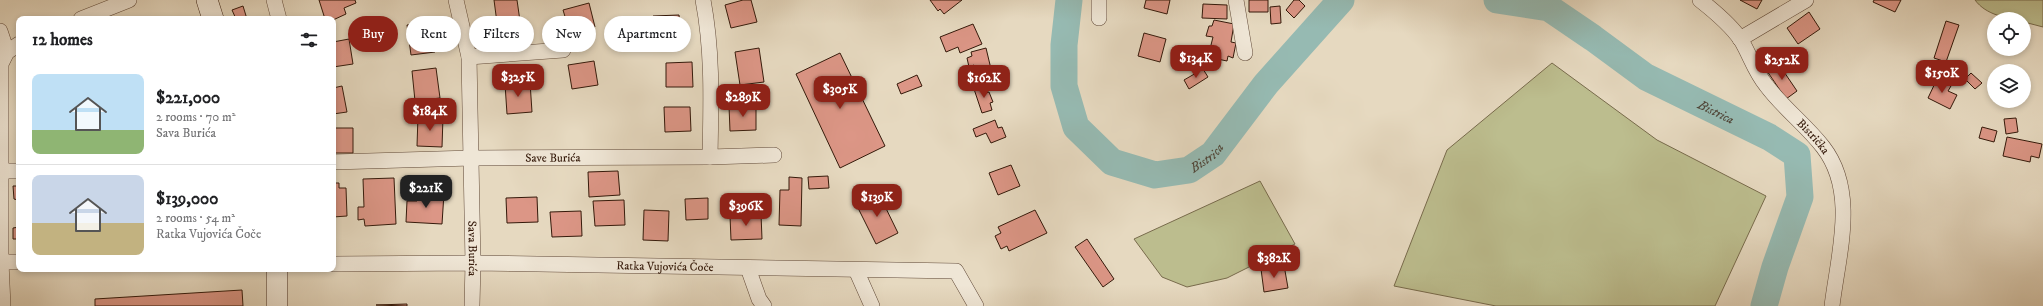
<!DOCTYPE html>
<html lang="en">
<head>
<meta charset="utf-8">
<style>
	:root { --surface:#fff; --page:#f2f2f2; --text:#202124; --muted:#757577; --line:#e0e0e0; --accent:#8f2418 }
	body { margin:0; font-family:"IM FELL DW Pica",serif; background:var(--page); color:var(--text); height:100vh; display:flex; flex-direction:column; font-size:15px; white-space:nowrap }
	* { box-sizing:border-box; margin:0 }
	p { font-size:13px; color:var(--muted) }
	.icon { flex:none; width:22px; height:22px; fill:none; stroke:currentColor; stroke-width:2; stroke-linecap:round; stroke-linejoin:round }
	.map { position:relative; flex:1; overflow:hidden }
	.side { position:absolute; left:16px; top:16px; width:320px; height:256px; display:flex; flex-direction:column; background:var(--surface); border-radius:8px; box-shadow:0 2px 6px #0003 }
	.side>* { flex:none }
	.hud { position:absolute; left:348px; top:16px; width:380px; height:36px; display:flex; gap:8px }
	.controls { position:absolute; left:1987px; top:12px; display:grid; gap:8px }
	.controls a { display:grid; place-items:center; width:44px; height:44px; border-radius:50%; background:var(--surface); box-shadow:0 2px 6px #0003; font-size:20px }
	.price { position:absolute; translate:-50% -34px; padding:0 9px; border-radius:8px; background:var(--accent); color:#fff; font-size:13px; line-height:26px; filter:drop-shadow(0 1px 2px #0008) }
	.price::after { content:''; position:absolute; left:50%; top:24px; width:12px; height:9px; margin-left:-6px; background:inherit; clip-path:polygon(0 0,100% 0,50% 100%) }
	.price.active { background:#222; color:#fff }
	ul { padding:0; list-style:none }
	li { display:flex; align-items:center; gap:12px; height:100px; padding:0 16px }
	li+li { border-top:1px solid var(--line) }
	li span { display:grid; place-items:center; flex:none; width:112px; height:80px; border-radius:8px; color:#555 }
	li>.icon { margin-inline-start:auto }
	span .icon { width:48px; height:48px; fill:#fffc; stroke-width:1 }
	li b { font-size:17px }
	h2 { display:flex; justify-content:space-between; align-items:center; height:48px; padding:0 16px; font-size:17px }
	.tag { padding:0 14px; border-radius:18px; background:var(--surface); box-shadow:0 2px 6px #0003; font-size:14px; line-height:36px }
	.tag.active { background:var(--accent); color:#fff }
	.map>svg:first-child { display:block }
</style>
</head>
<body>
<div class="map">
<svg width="2043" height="306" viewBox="0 0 2043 306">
	<rect width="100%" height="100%" fill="#e6d9c0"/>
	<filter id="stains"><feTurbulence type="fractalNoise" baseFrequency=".005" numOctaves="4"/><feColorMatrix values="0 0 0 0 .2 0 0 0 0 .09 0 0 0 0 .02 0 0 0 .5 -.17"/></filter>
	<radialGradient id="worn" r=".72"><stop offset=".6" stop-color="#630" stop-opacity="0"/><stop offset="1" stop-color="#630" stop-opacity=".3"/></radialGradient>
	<!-- green -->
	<path fill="#bcbd8e" stroke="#786b4c" d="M1975,0H2043V27L2024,22V19C2007,19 1986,15 1975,0Z
		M1552,63L1657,140L1766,196L1715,306H1496L1394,286L1447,150Z
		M1260,181L1295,244L1227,278L1187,287L1162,277L1134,239Z"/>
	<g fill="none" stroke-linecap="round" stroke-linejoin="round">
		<!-- river -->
		<g stroke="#96bab2" stroke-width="27">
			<path id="s1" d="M1069,0L1064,45V86L1076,127L1112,162L1155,175L1189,170L1213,154L1266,84L1341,0"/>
			<path id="s2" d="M1497,0L1549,8L1593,38L1646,77L1769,137L1797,155L1800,197L1775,267L1764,306"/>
		</g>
	</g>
	<!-- building -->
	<path fill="#dc9686" stroke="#34190a" d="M319,0H355L356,3L344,8L346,14L333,20L325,19Z
		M494,0H517L522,35L499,38Z
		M743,0H751L757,22L731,28L725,5Z
		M930,0H962L944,14L940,9L938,11Z
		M1146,0H1170L1167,14L1144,8Z
		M1249,0H1268V12H1249Z
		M1294,0H1299L1305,6L1294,18L1286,10Z
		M1740,0H1762L1757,9Z
		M1874,0H1901L1895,12L1873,2Z
		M589,3L595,27L570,33L563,10Z
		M1203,4L1227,5V19L1202,18Z
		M243,6L247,19H236L232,10Z
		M1280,6L1281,23L1271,24L1270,7Z
		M1809,12L1820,29L1798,44L1787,28Z
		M679,15L681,39L655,41L653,16Z
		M1214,20L1234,24L1231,42L1236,43L1233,58L1228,56L1227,61L1208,57L1213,37L1206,36L1209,26H1212Z
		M1946,21L1959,25L1946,62L1934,58Z
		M432,22L435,52L411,55L407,25Z
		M973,24L982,44L960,53L958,47L946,52L940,37Z
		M1144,33L1166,39L1160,62L1138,56Z
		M349,39L353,64L333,67V42Z
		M759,48L764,82L740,85L735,52Z
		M986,48L991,69L976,73L974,65L969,67L967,58L972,56L971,52Z
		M840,53L885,146L840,168L796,74Z
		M594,61L598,85L572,89L568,65Z
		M692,62L693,87H666V63Z
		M1778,63L1797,91L1786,99L1767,71Z
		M436,68L440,98L415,101L412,71Z
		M1203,69L1208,77L1189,89L1184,80Z
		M1971,73L1982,83L1975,89L1965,79Z
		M917,75L922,86L901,94L897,84Z
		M1937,79L1951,86L1948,91L1957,95L1950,109L1928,98Z
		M530,82L532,112L507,114L505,84Z
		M342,86L347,112L333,114V88Z
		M984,86L986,93L989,92L993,102L990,103L992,110L982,113L974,89Z
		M756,105V130L730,131L729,106Z
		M664,107H690L691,131L665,132Z
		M418,116L443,117L442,147L417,146Z
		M2016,118L2018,132L2006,134L2004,119Z
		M995,120L998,128L1002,127L1006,137L991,143L986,133L976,137L973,129Z
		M1982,127L1997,131L1994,142L1979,138Z
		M333,128H353V153H333Z
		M2007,137L2042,144L2039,158L2031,156L2030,162L2003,156Z
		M1011,165L1020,186L998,195L989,173Z
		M618,171L620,195L589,197L588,172Z
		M828,176L829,188L809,189L808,177Z
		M789,177L802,178L801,226L779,225L780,190H789Z
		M394,178L396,224L365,226L364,219L358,220V207H364L363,179Z
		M333,183H339V188H346L347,216L333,217Z
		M13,186H19V208L18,200L14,199Z
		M878,192L898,233L876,244L856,204Z
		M428,193H444L442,224L406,222L407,201H417V197H427Z
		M537,197L538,222L507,223L506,198Z
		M708,198V219L686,220L685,199Z
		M624,200L625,225L595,226L593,201Z
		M644,210L669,211L668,241L643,240Z
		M1035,210L1047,233L1009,251L1007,246L1001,249L995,236L1001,233L998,227Z
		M581,211L582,236L552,237L550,212Z
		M761,214L762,239L731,240L730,216Z
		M19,227V239H13V228Z
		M1087,239L1114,279L1103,287L1075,247Z
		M1284,265L1288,288L1264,292L1261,269Z
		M242,290L243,306H95V299Z
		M407,304V306L376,305Z"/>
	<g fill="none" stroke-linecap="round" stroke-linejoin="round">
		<!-- street casing -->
		<g stroke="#604938" stroke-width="16">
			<g id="street">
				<path d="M274,0L279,19"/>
				<path id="s3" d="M456,0L469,57L473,263L472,306"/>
				<path d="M703,0C713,52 711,104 710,157"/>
				<path d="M1236,0L1245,53"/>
				<path id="s4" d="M1700,0C1714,11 1731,25 1741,40C1750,55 1755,72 1766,85C1783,108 1806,125 1823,147C1858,192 1838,255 1832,306"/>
				<path d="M1099,18V0"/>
				<path d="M81,19L129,0"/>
				<path d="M0,31L7,52"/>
				<path d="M1740,39L1806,0"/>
				<path d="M469,57L563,50"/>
				<path id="s5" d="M333,162L472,158L710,157L774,155"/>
				<path d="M2,171H19"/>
				<path d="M0,262H19"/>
				<path id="s6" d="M333,264L473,263L956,271L976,306"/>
				<path d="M748,268L759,299L764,306"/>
				<path d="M856,270L872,306"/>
				<path d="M3,306L1,262V64L7,52L19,44"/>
			</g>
		</g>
		<!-- secondary casing -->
		<g stroke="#34190a" stroke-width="22">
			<path id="secondary" d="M207,0L213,19
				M277,269V306"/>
		</g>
		<!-- street -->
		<use href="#street" stroke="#efe6d6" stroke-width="15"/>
		<!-- secondary -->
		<use href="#secondary" stroke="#efe6d6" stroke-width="21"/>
	</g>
	<g text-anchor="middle" stroke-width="4" stroke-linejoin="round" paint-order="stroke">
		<!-- street labels -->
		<g font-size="12" fill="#34190a" stroke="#efe6d6">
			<text dy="4" stroke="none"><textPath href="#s4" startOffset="179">Bistrička</textPath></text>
			<text dy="4" stroke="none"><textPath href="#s5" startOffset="220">Save Burića</textPath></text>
			<text dy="4" stroke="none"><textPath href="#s3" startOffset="250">Sava Burića</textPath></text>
			<text dy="4" stroke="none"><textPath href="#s6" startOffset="332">Ratka Vujovića Čoče</textPath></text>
		</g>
		<!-- water labels -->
		<g font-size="13" font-style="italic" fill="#51493c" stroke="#efe6d6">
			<text dy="5" stroke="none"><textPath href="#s2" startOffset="250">Bistrica</textPath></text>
			<text dy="5" stroke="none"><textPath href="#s1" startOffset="280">Bistrica</textPath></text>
		</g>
	</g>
	<rect width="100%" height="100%" filter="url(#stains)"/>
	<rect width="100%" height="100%" fill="url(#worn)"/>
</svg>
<div class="controls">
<a><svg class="icon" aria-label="locate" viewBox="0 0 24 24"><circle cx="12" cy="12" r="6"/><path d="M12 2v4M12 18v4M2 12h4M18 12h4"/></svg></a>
<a><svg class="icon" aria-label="layers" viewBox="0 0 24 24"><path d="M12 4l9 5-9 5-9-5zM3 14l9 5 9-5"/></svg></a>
</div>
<b class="price" style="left:1196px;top:79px">$134K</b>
<b class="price" style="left:1782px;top:81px">$252K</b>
<b class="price" style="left:1942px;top:94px">$150K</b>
<b class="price" style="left:518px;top:98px">$325K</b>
<b class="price" style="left:984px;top:99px">$162K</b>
<b class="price" style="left:840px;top:110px">$305K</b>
<b class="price" style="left:743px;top:118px">$289K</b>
<b class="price" style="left:430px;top:132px">$184K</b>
<b class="price active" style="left:426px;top:209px">$221K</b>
<b class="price" style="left:877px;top:218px">$139K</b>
<b class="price" style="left:746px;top:227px">$396K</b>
<b class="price" style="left:1274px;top:279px">$382K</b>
<div class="hud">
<a class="tag active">Buy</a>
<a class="tag">Rent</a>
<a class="tag">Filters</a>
<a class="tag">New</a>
<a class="tag">Apartment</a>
</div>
<section class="side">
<h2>12 homes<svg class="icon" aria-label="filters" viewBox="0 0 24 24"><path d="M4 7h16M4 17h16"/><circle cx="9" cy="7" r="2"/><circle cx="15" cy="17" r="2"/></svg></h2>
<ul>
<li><span style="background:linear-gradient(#bfe0f5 70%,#8fb573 0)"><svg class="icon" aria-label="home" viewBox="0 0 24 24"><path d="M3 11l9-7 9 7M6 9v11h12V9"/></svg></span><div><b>$221,000</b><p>2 rooms · 70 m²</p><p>Sava Burića</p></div></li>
<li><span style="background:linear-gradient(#c9d6e8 60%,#c2b280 0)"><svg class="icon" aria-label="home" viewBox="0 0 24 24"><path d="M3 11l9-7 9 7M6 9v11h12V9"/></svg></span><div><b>$139,000</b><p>2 rooms · 54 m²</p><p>Ratka Vujovića Čoče</p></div></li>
</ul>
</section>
</div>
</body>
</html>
